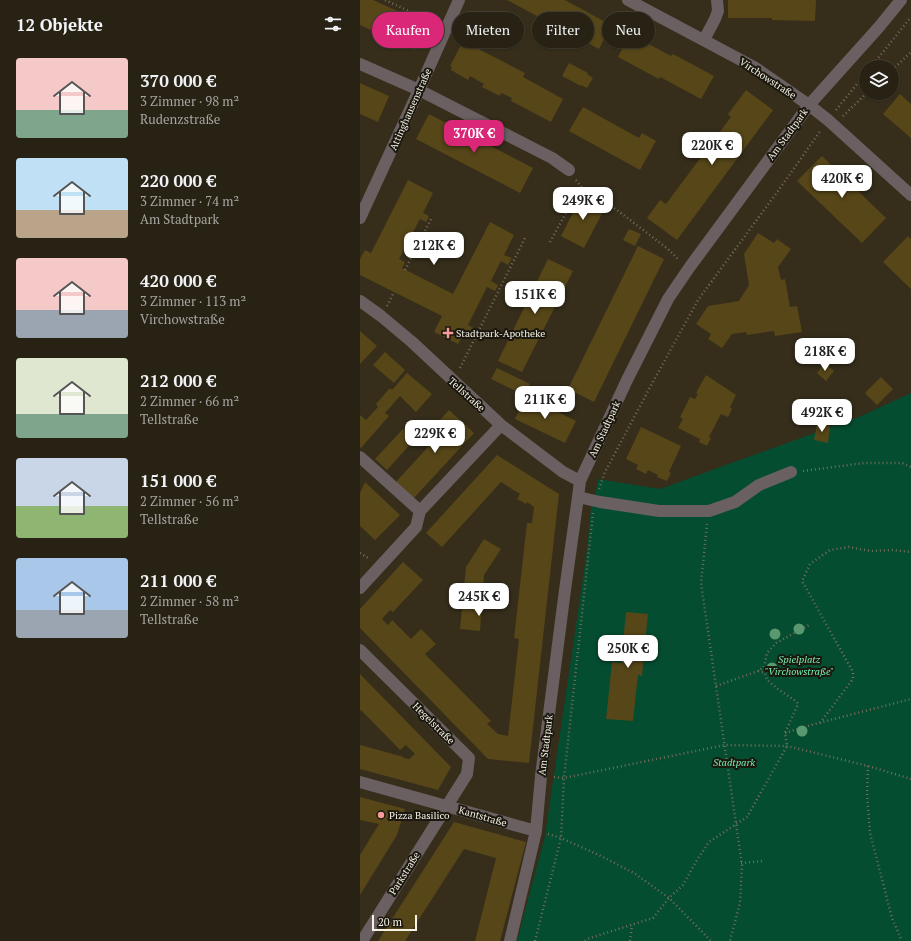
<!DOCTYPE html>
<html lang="de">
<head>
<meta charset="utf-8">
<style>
	:root { --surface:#282214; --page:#302a1d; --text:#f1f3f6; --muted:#a5a4a0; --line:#443f34; --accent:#db2777 }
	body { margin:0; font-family:"PT Serif",serif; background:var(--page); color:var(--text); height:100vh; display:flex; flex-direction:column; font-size:15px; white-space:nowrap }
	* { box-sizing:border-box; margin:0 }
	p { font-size:13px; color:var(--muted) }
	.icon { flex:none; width:22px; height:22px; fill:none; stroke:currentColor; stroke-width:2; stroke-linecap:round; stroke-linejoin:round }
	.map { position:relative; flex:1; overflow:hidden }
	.sheet { display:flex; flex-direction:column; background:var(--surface); width:360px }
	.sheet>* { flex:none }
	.banner { position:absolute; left:12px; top:12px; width:380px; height:36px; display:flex; gap:8px }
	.tools { position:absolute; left:499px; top:60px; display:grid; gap:8px }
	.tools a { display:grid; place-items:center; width:40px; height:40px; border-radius:50%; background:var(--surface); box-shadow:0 1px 3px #0004,0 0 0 1px var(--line); font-size:20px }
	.scale { position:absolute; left:12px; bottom:10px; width:45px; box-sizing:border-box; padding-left:4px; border:2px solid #f6f1e5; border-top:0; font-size:11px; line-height:14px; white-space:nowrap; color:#f6f1e5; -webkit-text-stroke:3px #1a170e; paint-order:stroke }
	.price { position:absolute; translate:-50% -34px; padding:0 9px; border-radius:8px; background:#fff; color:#222; font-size:13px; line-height:26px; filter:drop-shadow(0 1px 2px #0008) }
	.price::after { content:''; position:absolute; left:50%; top:24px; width:12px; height:9px; margin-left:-6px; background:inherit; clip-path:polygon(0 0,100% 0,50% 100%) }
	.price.active { background:var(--accent); color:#fff }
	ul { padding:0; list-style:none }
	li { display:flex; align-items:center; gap:12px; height:100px; padding:0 16px }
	li span { display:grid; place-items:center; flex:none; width:112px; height:80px; border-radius:4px; color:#555 }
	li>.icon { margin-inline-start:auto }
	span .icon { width:48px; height:48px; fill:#fffc; stroke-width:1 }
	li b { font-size:17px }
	h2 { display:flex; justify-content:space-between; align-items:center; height:48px; padding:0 16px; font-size:17px }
	.pill { padding:0 14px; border-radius:18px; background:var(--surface); box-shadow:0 1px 3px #0004,0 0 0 1px var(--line); font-size:14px; line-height:36px }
	.pill.active { background:var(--accent); color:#fff }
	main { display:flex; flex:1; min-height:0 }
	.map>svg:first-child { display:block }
</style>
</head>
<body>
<main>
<section class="sheet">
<h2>12 Objekte<svg class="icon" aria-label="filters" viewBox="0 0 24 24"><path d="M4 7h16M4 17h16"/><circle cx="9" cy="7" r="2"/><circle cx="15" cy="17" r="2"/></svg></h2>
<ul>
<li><span style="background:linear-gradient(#f6c9c9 65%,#7fa58c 0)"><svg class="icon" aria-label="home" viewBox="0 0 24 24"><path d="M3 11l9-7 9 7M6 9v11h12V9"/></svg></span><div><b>370 000 €</b><p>3 Zimmer · 98 m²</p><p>Rudenzstraße</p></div></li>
<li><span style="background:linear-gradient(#bfe0f5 65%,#b9a48a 0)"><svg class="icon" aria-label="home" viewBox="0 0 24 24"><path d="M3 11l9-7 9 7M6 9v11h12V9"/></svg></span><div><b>220 000 €</b><p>3 Zimmer · 74 m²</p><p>Am Stadtpark</p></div></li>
<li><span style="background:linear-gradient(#f6c9c9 65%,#9aa5b1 0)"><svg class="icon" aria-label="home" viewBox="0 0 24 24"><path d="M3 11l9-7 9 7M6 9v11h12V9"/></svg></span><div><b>420 000 €</b><p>3 Zimmer · 113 m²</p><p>Virchowstraße</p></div></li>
<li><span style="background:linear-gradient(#dfe7d0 70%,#7fa58c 0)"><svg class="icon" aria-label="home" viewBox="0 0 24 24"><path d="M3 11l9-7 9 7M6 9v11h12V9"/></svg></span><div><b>212 000 €</b><p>2 Zimmer · 66 m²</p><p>Tellstraße</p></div></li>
<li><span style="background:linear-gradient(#c9d6e8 60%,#8fb573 0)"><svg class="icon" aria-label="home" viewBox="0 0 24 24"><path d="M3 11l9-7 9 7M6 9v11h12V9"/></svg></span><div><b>151 000 €</b><p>2 Zimmer · 56 m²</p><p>Tellstraße</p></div></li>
<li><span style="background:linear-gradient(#a9c7e8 65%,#9aa5b1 0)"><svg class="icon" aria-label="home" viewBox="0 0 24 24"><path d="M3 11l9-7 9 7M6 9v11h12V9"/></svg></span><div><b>211 000 €</b><p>2 Zimmer · 58 m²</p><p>Tellstraße</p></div></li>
</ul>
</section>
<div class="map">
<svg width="551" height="941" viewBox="0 0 551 941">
	<rect width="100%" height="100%" fill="#362e1b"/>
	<!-- green -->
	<path fill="#054d30" d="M551,393V941H157L185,836L227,550L232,497L235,496L238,479L300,489L499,417Z"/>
	<!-- building -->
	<path fill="#564618" d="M0,0H13L66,24L55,50L0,25Z
		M147,0H205L251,25L239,49Z
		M368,0H456L455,21L412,20V18H368Z
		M270,34L311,56L313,54L354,76L341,99L300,77L299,79L258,57Z
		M103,41L165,73L163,77L203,99L191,122L151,101L152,98L141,93L140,96L122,87L124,84L110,76L108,80L91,70L92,67L90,66Z
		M209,63L228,73L227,74L233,78L227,88L221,85V86L202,76Z
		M0,83L29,96L18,122L0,114Z
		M386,90L413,110L317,240L287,218L300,200L306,204L371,117L368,114Z
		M540,94L551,104V138L523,114Z
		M223,107L279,138L282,133L296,141L280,170L209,131Z
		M69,114L173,168L160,193L56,139Z
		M462,156L526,218L502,243L437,181Z
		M48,180L73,193L63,213L69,216L66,222L60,219L39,259L45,262L42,268L93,294L130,222L154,235L144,255L152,258L148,265L141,261L131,281L138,285L135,291L127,287L108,325L115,329L112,335L105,331L98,344L74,332L82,316L0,275V259L5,250L11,253Z
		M223,193L246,206L224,248L201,236Z
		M269,229L281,234L275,246L263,240Z
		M398,233L414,243L417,239L431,249L418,267L421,280L425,279L430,307L437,306L442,332L415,336L414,331L387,335L386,332L372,334L362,348L348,339L351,334L336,324L348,306L379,301L389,285L384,254Z
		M548,236L551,239V289L523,262Z
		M278,246L304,259L234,402L208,389Z
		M188,259L213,271L162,372L138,361Z
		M0,331L17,346L0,364Z
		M25,352L45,370L34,383L13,365Z
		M464,363L474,371L466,381L457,373Z
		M137,368L170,384L164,395L131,379Z
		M47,373L72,394L56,412L40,396L25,413L29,416L1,448L0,447V415L6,420L18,407L16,404L30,388L32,390Z
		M346,375L376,395L370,407L372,409L368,417L361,414L349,437L351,438L347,446L339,442L340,439L318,428L323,419L320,417L330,397L335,399L338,394L336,393Z
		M521,377L533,389L517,405L505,393Z
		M166,396L216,421L205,443L155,419Z
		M89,410L114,433L53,499L35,483L79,435L72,429Z
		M457,424L470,426L468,443L454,440Z
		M281,427L321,446L309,472L311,473L307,481L297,477L298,475L288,470L286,474L276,469L278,465L266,459Z
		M43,429L55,439L27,470L15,459Z
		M137,455L199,494L169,763L128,759L0,628V609L43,562L63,580L33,612L30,610L22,619L28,625L32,620L51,639L61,629L76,644L65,654L131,721L127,724L138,734L148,736L159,639L154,638L167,523H172L174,507L167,502L166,504L157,499L160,494L141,482L82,547L66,533Z
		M5,482L40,515L15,540L0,526V493Z
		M124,539L141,549L124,575L120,631L100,629L106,567Z
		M266,612L288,614L282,676L278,675L273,721L246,719L252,662L261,663Z
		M0,674L91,767L78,790L0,769V745L44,757L43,758L49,759L55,754L46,745L40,750L1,710L0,711Z
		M0,797L45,809L37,835L0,895V855L19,824L0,820Z
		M94,822L166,842L140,941H115L136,858L104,849L45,941H18Z"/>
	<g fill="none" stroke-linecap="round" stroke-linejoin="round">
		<!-- path -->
		<path stroke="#756d5d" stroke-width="2.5" stroke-dasharray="1 3" stroke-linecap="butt" d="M25,0L75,23
			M511,67L551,17
			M532,70L551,52
			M476,110L506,73
			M483,116L507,93
			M216,180L223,189L257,210L308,249L319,260
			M190,242L221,186
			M45,270L72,217
			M27,306L34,292
			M100,368L165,238
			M443,471L504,463H542L551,467
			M239,489L245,472L288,391L338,300L418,191L461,130
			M347,524L341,583L382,865L380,903L370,941
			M0,553L10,559
			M356,686L398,671
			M460,723L493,679V672L442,581L450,564L470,550L489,547L510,551L533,550L551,552
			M425,733L451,725L551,699
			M508,766L507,794L510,833L532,918L542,941
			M194,777L204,778L365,745L427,746L508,766L551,779
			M188,834L201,838L239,855L274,873L309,898L351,941
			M381,863L403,861
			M175,941L201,838L204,778L233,513
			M225,941L227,939L293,918L309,898L323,885L337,860L349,842L387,817L427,746L425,733L438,704L437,702L418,689L407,680L405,673L398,671L404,667L407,653L416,643L451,624
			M270,941L272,925"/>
		<!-- minor -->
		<path stroke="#6a5f61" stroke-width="12" d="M268,0L394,67L449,105L468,120L551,195
			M344,40L355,19L358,11L357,0
			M0,64L59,90L192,158L209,170
			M0,218L59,90L99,0
			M0,301L21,316L52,342L141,425L203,472L220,481
			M0,457L60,511
			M218,497L240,502L299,511H349L375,502L399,485L431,472
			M0,588L56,527L60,511L141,425
			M0,650L109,758L107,774L2,941
			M0,782L176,831
			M150,941L176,831L181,776L205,590L218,497L220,481L267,380L308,299L329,268L449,105L519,27L541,0"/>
	</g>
	<!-- trees -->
	<g fill="#5a996f">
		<circle cx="439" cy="629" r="5.5"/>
		<circle cx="415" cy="634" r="5.5"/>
		<circle cx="412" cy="668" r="5.5"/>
		<circle cx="442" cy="731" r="5.5"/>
	</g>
	<!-- markers -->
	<g fill="#f59b99" stroke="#1a170e" stroke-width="1.5">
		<path d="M86 327h4v4h4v4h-4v4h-4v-4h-4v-4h4z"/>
		<circle cx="21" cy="815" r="4"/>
	</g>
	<g text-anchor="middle" stroke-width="4" stroke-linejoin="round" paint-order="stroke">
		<!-- street labels -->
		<g font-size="10" fill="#f6f1e5" stroke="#1a170e">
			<text transform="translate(408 78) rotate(33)" y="4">Virchowstraße</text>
			<text transform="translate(50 109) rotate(-66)" y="4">Attinghausenstraße</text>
			<text transform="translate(427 134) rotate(-54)" y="4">Am Stadtpark</text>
			<text transform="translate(107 394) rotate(42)" y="4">Tellstraße</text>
			<text transform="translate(244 429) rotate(-65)" y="4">Am Stadtpark</text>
			<text transform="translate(74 723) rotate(45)" y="4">Hegelstraße</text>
			<text transform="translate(185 745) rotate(-83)" y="4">Am Stadtpark</text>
			<text transform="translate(123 816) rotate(16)" y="4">Kantstraße</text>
			<text transform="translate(44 873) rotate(-58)" y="4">Parkstraße</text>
		</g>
		<!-- poi labels -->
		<g font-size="10" fill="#f6f1e5" stroke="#1a170e" text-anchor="start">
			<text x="96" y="337">Stadtpark-Apotheke</text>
			<text x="29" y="819">Pizza Basilico</text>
		</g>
		<!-- park labels -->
		<g font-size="10" font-style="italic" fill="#77f1b4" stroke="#1a170e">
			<text x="439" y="663">Spielplatz<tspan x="439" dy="12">"Virchowstraße"</tspan></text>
			<text x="374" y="766">Stadtpark</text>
		</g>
	</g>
</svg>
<div class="tools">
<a><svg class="icon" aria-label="layers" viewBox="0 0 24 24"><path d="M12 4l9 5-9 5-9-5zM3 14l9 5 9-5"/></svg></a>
</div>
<div class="scale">20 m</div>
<b class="price active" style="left:114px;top:154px">370K €</b>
<b class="price" style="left:352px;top:166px">220K €</b>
<b class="price" style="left:482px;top:199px">420K €</b>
<b class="price" style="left:223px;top:221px">249K €</b>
<b class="price" style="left:74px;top:266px">212K €</b>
<b class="price" style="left:175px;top:315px">151K €</b>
<b class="price" style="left:465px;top:372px">218K €</b>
<b class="price" style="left:185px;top:420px">211K €</b>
<b class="price" style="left:462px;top:433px">492K €</b>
<b class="price" style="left:75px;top:454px">229K €</b>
<b class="price" style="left:119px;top:617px">245K €</b>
<b class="price" style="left:268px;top:669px">250K €</b>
<div class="banner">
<a class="pill active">Kaufen</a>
<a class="pill">Mieten</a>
<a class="pill">Filter</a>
<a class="pill">Neu</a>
</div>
</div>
</main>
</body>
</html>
